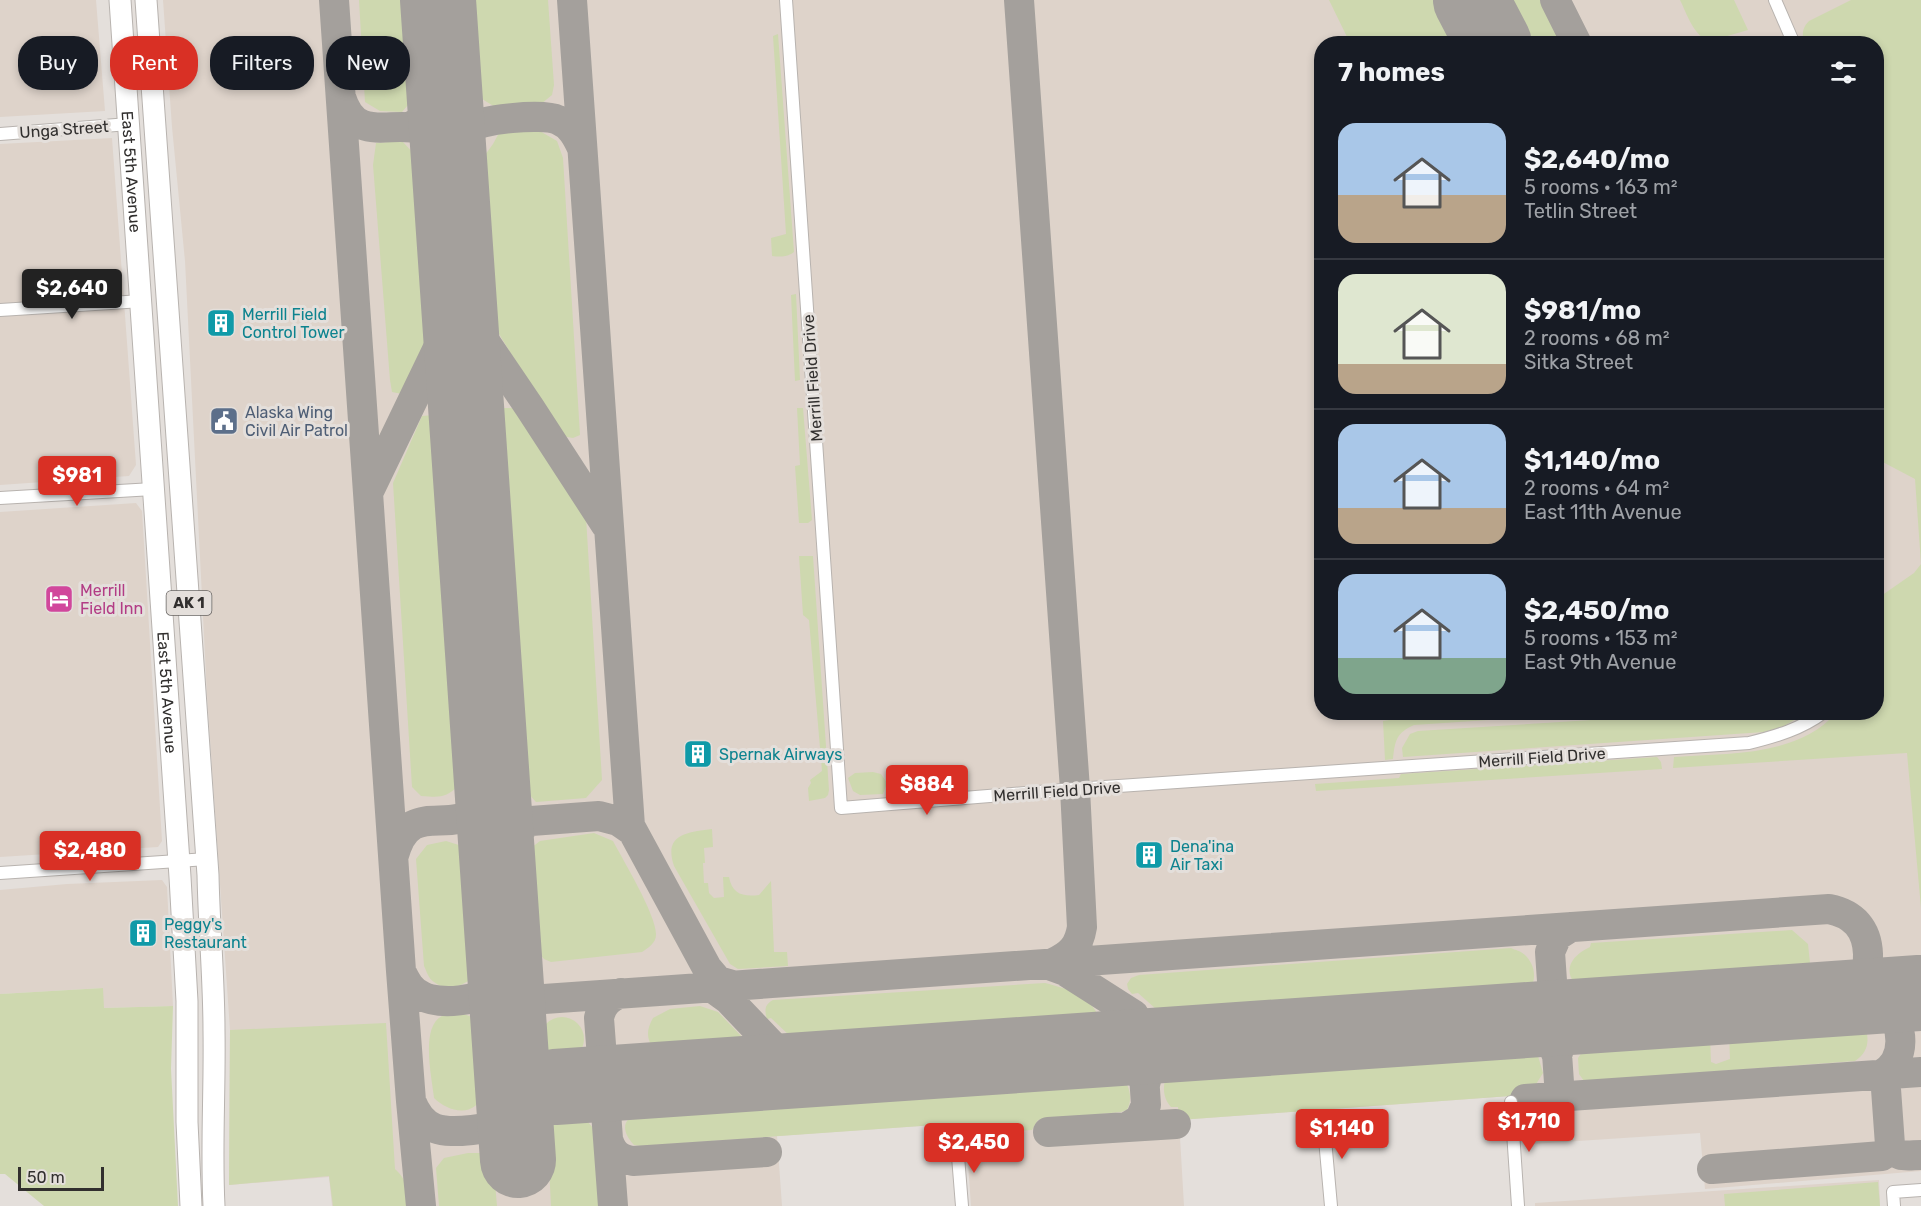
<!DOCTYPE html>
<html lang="en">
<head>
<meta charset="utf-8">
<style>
	:root { --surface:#171b24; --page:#242831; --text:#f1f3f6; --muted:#9ea1a6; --line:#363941; --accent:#d93025 }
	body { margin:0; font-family:Rubik,sans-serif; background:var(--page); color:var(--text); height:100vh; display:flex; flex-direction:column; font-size:22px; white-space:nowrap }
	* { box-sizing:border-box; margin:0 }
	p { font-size:20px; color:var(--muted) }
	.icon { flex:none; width:33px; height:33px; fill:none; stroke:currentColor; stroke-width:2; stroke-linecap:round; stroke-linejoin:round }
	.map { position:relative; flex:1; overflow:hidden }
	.details { position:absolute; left:1314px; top:36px; width:570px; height:684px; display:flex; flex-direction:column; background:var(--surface); border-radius:24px; box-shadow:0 3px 9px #0003 }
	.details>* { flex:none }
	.hud { position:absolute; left:18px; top:36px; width:570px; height:54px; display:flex; gap:12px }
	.scale { position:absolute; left:18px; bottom:15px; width:86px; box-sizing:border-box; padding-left:6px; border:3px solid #312f2e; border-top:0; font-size:16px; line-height:21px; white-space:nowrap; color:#312f2e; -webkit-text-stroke:4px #e4dfdb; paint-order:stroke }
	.price { position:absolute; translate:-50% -51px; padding:0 14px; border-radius:6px; background:var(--accent); color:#fff; font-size:20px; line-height:39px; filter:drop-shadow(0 2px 3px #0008) }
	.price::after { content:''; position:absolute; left:50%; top:36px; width:18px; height:14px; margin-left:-9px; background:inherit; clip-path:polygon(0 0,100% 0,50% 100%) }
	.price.active { background:#222; color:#fff }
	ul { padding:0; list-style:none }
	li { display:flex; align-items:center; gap:18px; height:150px; padding:0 24px }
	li+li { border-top:2px solid var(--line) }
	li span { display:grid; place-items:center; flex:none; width:168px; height:120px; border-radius:18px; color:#555 }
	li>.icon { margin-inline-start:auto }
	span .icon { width:72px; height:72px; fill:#fffc; stroke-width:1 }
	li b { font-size:26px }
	h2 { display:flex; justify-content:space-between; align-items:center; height:72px; padding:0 24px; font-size:26px }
	.pill { padding:0 21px; border-radius:24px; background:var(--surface); box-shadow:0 3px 9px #0003; font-size:21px; line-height:54px }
	.pill.active { background:var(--accent); color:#fff }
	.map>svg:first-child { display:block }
</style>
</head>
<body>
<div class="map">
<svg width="1921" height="1206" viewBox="0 0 1921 1206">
	<rect width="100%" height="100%" fill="#e4dfdb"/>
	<!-- built -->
	<path fill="#ded3ca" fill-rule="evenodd" d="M0,0H96L105,111L0,117Z
		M163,0H1921V1171L1705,1189L1700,1133L1532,1144L1524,1095L1179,1120L1184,1206H971L966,1134L940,1136L935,1125L777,1136L782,1206H332L329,1177L229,1185L230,1030L207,695L185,261L172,127ZM1322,44H1876V712H1322Z
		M112,138L136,465L129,476L0,485V144Z
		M136,503L142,511L162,841L158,847L0,857V512Z
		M162,880L167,887L173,1006L103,1008V988L0,994V890L67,884Z
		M1879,1180L1880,1206H1535V1203Z"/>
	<!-- green -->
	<path fill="#ced8af" d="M359,0H407L413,99L402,112L380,111L365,102Z
		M472,0H548L554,85L552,95L541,104L495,107L479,97Z
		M1329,0H1440L1464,43H1350Z
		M1497,0H1540L1563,43H1520Z
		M1680,0H1734L1748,30L1710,41C1694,37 1687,14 1680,0Z
		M1851,0H1921V908L1907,753L1673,768L1674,757C1728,753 1797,757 1836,713L1876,712L1878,598L1914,573L1921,564L1915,479L1877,459L1876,44L1804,43C1802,34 1802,28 1809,21Z
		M778,34L794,252C788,257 780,257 772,256L771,238L786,234L773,36Z
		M538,130L557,141L563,158L580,435L573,438L561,436L493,324L485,155L493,144L499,133Z
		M402,141L417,157L429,334L402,394L392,392L390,380L373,165L376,143Z
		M796,294L800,380L795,381L791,295Z
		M504,408H512L577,498L586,517L602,780L586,798L536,802L526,791L502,415Z
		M797,408H803L812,520L808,523H799L795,466L800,465Z
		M434,415L459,785C445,799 439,797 421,796L412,787L393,483L422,416Z
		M799,556H813L829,790L828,795L825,798L809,801L808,788L811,783L810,780L822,771L809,620L803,615Z
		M1395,713V712L1592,713L1414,725C1396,733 1395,741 1393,759L1385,760L1383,721L1396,719Z
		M1703,713H1806L1784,726L1764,732L1403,757L1402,748L1410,734L1418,731Z
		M1657,757L1661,762L1662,769L1316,791L1315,784L1399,778L1401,774Z
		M873,772L881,774L887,783L883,794L860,795L853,791L848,778L855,773Z
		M712,829L713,847L704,848L705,863H703L704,883H708L709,893L714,898L724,897L723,877H729C732,894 743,897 759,895L771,881L774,952H787L788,966L738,969L730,964L674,866C663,834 688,832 712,829Z
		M594,833L613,841C623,860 657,916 656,935C656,943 648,948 642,952L551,962L544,959L538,952L531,848L540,841Z
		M446,841L462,846L468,853L477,972C469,985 447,993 434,982C428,978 427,972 424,966L416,859L427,845Z
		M1792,930L1808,944L1810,963L1801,975L1789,978L1588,993C1562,980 1564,959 1590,947L1591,943Z
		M1511,948C1515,950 1521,951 1525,955C1540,970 1536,992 1516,999L1184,1019L1156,1009L1138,993L1132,994L1128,989L1127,984L1131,978L1139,975Z
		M1045,983C1068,989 1093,996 1100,1021L1084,1028L811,1043L791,1037L771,1018L767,1019C764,1010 765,1004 773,1000Z
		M103,988L104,1008L173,1006L171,1069L178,1206H44L5,1174H0V994Z
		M700,1006L718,1012L746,1041L744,1047L677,1054L655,1050C646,1040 646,1030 653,1018L670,1009Z
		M461,1013L472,1017L479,1022L485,1094C482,1098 479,1103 475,1106C463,1116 444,1108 434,1098C432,1078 420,1027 442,1016C448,1014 455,1014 461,1013Z
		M540 1039a22 22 0 1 1 44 0a22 22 0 1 1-44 0Z
		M386,1023L395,1169C408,1181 407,1189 408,1206H333L329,1176L229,1185L230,1030Z
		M1859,1025L1865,1027C1870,1040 1868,1053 1855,1061L1584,1081L1579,1074L1578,1058L1585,1048L1595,1042L1706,1034L1710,1036L1711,1062L1716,1064L1730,1059L1729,1034Z
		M1518,1047L1524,1048L1538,1056L1543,1073L1533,1089L1524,1090V1095L1179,1120L1178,1107H1171C1163,1099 1161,1083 1169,1074H1180L1186,1071Z
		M1114,1075C1129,1077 1134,1098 1127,1110L1121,1112L1038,1120L1032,1130L940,1136L935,1125L641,1146L634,1145C613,1122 633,1112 655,1108Z
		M571,1115L587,1121L593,1128L600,1206H551L547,1126L557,1118Z
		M468,1153H484L493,1160L497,1206H439L436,1168L444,1158Z
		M1878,1182L1880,1206H1725L1724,1194Z"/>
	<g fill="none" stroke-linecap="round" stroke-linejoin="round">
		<!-- taxiway -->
		<path stroke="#a4a09c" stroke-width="30" d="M334,0L401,971L411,1101L421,1206
			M572,0L630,826L707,968L718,981L732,985
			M1019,0L1075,789L1082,927C1079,946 1071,955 1053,963
			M1555,0L1577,44
			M341,97C361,163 423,90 449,162
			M409,127C434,117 440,106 444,80
			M449,162C453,149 456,138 466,129C480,119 543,113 558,120C571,125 577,137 582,148
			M458,283L464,306L473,324L530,408L606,525
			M370,489L450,323L457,286
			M497,854L510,833L531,821L599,816L618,821L631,830
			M394,855C410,798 447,836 478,809C485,802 488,793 492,784
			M1046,964L1065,971L1134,1015L1141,1029L1146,1105L1140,1119L1127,1127
			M401,971C406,982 411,991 422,996C439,1005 481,1002 494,986C500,979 502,969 505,960
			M710,986L728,999L788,1062L812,1070
			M1860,997C1868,999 1877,1000 1883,1005C1906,1023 1907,1061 1881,1075
			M1512,1022C1535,1026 1550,1033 1557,1056
			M509,1030C514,1013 526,1002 544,999L1829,909C1854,914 1867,929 1868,954C1868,962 1868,970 1864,977C1858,987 1849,993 1839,999
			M1090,1050C1118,1053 1137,1055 1145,1085
			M1557,1056C1564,1026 1579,1022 1606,1015
			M1145,1085C1150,1053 1170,1048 1199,1044
			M1560,1097L1550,952L1557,936L1571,927
			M1525,1099L1921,1072
			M411,1101C423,1132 442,1133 472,1130C483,1129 494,1127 502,1118C509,1110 511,1097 513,1087
			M1048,1132L1176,1124
			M608,1139C612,1153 619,1159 633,1161L767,1152
			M1890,1145C1896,1159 1908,1155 1921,1155
			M1712,1169L1882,1156L1888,1151L1890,1145L1885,1075
			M613,1206L599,1018C602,1004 608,999 621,993"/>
		<!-- runway -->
		<path stroke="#a4a09c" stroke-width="76" d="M438,0L518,1160
			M1471,0L1494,44
			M555,1087L1919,993"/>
		<!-- street casing -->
		<g stroke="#b8b3af" stroke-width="14">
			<path id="street" d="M786,0L841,808L1075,789L1749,743C1777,736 1801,729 1824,712
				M1775,0L1794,44
				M0,134L129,124
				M0,310L142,301
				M0,498L153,489
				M0,873L207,859
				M1511,1102L1518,1206
				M1323,1117L1331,1206
				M957,1144L962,1206
				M1894,1206L1893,1192L1921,1190"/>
		</g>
		<!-- highway casing -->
		<g stroke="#b8b3af" stroke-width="23">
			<g id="highway">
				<path id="s1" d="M120,0L180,877L187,1001V1122L191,1206"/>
				<path d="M146,0L208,875C209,927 214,979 214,1031C215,1090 211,1148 214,1206"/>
			</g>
		</g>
		<!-- street -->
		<use href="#street" stroke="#fff" stroke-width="12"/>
		<!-- highway -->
		<use href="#highway" stroke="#fff" stroke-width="21"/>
	</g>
	<!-- icons -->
	<defs>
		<g id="building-square" transform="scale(1.5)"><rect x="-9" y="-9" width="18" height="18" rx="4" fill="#0f9aa8" stroke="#e4dfdb"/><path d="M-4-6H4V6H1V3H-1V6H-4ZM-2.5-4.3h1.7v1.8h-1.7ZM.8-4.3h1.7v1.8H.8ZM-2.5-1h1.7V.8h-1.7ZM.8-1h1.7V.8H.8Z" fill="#fff"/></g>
		<g id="civic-square" transform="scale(1.5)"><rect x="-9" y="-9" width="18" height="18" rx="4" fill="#5c6f8a" stroke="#e4dfdb"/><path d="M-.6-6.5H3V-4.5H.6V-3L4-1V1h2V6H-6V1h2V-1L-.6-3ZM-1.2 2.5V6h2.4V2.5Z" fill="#fff"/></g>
		<g id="hotel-square" transform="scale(1.5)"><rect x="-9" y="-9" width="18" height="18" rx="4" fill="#d1479c" stroke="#e4dfdb"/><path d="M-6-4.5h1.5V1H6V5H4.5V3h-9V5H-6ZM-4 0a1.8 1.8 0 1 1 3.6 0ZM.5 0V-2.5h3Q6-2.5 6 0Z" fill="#fff"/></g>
	</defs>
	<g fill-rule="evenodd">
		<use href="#building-square" x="221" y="323"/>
		<use href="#civic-square" x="224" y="421"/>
		<use href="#hotel-square" x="59" y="599"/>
		<use href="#building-square" x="698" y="754"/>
		<use href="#building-square" x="1149" y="855"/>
		<use href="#building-square" x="143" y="933"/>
	</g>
	<g text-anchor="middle" stroke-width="6" stroke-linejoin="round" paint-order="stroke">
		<!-- shield labels -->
		<rect fill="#e4dfdb" stroke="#676462" stroke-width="1.5" x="166.5" y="591" width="45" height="24" rx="4.5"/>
		<g font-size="15" font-weight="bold" fill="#312f2e">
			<text x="189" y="608">AK 1</text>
		</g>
		<!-- street labels -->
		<g font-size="16" fill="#312f2e" stroke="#e4dfdb">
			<text transform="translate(64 129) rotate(-4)" y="6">Unga Street</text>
			<text dy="6" stroke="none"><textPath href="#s1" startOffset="172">East 5th Avenue</textPath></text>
			<text transform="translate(812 378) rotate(-94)" y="6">Merrill Field Drive</text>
			<text dy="6" stroke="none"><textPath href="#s1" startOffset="694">East 5th Avenue</textPath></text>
			<text transform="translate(1542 757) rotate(-4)" y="6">Merrill Field Drive</text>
			<text transform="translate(1057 791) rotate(-4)" y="6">Merrill Field Drive</text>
		</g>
		<!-- culture labels -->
		<g font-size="16" fill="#0d838f" stroke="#e4dfdb" text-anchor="start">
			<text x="242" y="320">Merrill Field<tspan x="242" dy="18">Control Tower</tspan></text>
			<text x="719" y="760">Spernak Airways</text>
			<text x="1170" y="852">Dena'ina<tspan x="1170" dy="18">Air Taxi</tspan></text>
			<text x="164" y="930">Peggy's<tspan x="164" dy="18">Restaurant</tspan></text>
		</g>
		<!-- service labels -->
		<g font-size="16" fill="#4e5e75" stroke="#e4dfdb" text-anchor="start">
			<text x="245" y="418">Alaska Wing<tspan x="245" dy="18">Civil Air Patrol</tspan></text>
		</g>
		<!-- hotel labels -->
		<g font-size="16" fill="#b23c85" stroke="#e4dfdb" text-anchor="start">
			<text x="80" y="596">Merrill<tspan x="80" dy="18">Field Inn</tspan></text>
		</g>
	</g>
</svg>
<div class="scale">50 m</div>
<b class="price active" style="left:72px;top:320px">$2,640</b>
<b class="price" style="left:77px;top:507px">$981</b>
<b class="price" style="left:927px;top:816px">$884</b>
<b class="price" style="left:90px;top:882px">$2,480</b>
<b class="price" style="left:1529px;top:1153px">$1,710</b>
<b class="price" style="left:1342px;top:1160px">$1,140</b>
<b class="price" style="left:974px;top:1174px">$2,450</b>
<div class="hud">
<a class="pill">Buy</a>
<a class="pill active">Rent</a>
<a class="pill">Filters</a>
<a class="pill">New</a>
</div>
<section class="details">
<h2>7 homes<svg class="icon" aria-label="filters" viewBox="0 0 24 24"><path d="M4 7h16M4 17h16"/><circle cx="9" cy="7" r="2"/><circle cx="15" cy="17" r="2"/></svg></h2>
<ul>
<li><span style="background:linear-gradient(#a9c7e8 60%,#b9a48a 0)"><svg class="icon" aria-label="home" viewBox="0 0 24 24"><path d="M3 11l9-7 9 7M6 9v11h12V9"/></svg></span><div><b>$2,640/mo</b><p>5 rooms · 163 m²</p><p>Tetlin Street</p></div></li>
<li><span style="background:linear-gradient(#dfe7d0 75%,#b9a48a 0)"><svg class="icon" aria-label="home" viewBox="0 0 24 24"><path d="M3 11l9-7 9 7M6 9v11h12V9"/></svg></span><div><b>$981/mo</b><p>2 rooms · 68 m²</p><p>Sitka Street</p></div></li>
<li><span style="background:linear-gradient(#a9c7e8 70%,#b9a48a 0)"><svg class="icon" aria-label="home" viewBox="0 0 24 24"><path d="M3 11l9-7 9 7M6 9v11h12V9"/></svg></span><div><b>$1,140/mo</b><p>2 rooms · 64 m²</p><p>East 11th Avenue</p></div></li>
<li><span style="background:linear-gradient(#a9c7e8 70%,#7fa58c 0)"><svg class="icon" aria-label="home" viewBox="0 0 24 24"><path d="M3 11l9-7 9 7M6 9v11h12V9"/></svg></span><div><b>$2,450/mo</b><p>5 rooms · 153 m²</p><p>East 9th Avenue</p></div></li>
</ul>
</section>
</div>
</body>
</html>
